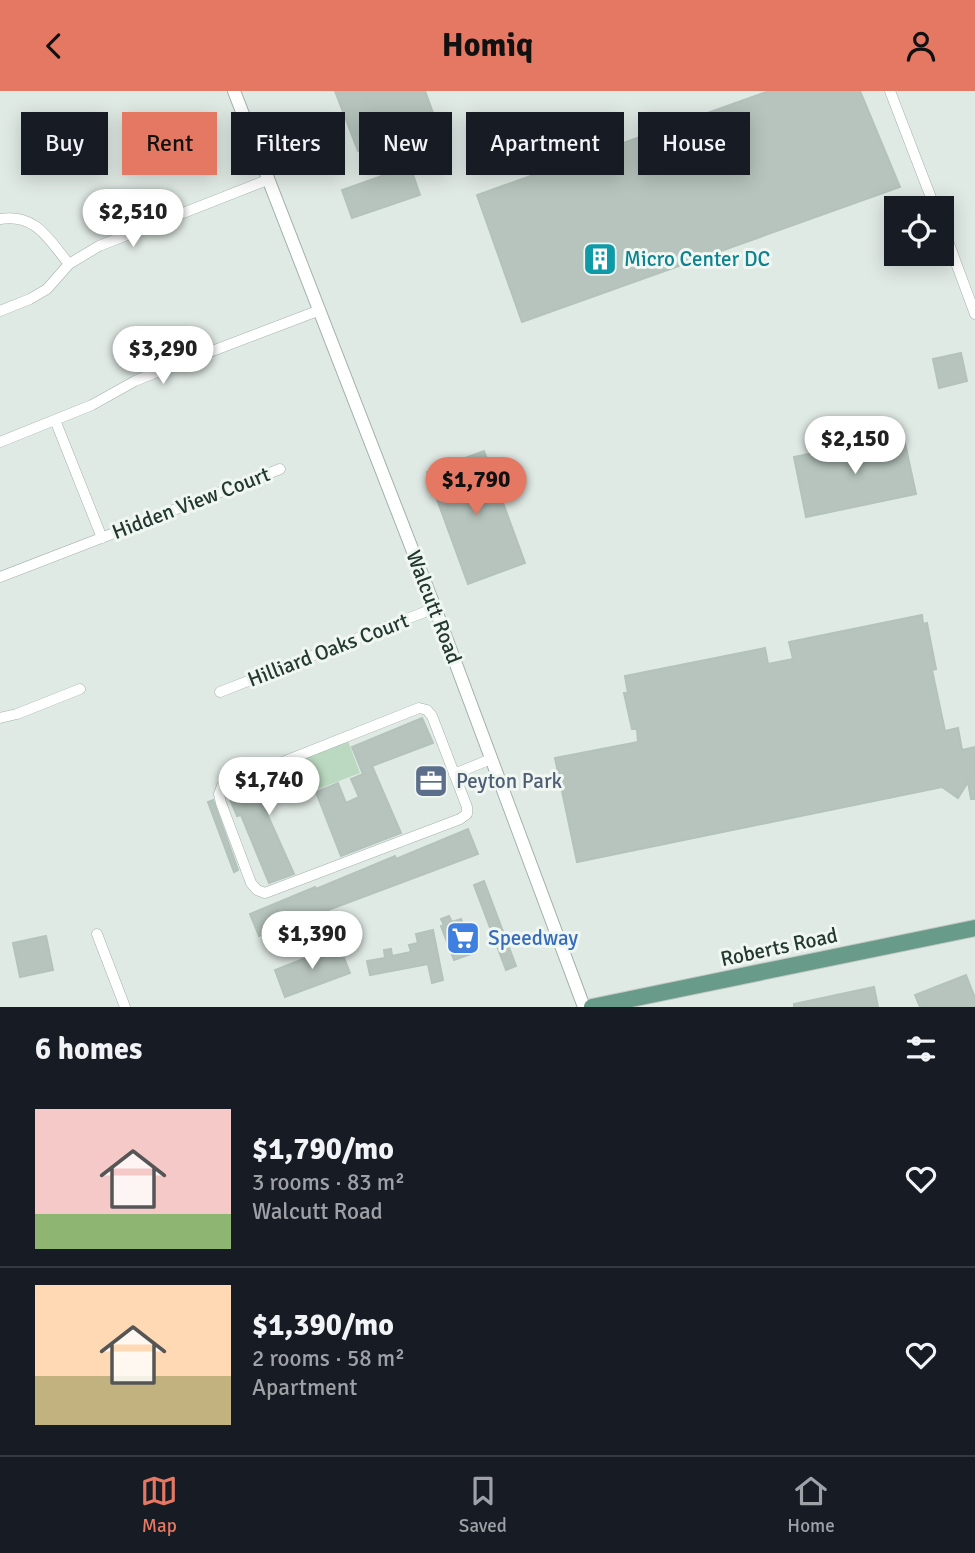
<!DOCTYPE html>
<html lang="en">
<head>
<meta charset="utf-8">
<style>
	:root { --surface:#171b24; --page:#242831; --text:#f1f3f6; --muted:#9ea1a6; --line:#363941; --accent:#e57862 }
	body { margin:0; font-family:Signika,sans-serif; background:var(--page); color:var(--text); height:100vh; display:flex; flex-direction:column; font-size:26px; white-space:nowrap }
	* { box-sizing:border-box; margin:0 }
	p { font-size:23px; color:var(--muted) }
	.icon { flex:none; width:38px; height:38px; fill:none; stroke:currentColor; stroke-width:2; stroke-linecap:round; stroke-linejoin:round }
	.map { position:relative; height:916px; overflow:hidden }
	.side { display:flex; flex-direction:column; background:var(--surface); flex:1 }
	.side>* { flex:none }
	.guide { position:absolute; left:21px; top:21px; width:934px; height:63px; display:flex; gap:14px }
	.controls { position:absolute; left:884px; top:105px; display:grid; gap:14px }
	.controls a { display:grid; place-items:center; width:70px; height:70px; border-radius:0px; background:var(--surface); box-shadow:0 4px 18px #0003; font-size:35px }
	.price { position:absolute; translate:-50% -60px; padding:0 16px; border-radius:24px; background:#fff; color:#222; font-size:23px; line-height:46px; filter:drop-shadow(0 2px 4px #0008) }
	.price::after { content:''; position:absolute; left:50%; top:42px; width:21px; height:16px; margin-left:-10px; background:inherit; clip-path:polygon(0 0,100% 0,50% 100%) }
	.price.current { background:var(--accent); color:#111 }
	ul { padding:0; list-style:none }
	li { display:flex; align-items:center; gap:21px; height:175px; padding:0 35px }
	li+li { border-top:2px solid var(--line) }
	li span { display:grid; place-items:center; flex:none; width:196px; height:140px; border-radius:0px; color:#555 }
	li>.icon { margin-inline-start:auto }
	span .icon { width:84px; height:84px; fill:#fffc; stroke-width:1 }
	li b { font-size:30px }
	h2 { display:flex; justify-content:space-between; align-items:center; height:84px; padding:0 35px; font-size:30px }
	.chip { padding:0 24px; border-radius:0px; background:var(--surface); box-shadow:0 4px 18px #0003; font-size:24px; line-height:63px }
	.chip.current { background:var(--accent); color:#111 }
	header { display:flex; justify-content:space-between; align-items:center; height:91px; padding:0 35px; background:var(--accent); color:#111; font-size:32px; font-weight:800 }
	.tabs { display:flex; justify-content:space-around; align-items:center; height:98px; border-top:2px solid var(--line); background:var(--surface); font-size:19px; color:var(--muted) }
	.tabs a { display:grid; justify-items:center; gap:4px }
	.tabs .current { color:var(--accent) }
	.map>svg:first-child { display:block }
</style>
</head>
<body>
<header><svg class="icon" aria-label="back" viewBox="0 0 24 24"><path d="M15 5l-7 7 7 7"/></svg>Homiq<svg class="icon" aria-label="person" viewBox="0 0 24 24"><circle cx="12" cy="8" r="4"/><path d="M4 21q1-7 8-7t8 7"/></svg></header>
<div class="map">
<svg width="975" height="916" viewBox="0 0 975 916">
	<rect width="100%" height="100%" fill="#e0eae5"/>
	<!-- green -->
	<path fill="#bbd9c0" d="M348,650L360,682L313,700L301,668Z"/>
	<!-- building -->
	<path fill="#b6c4bd" stroke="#b3c2bb" stroke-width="2" d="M335,0H425L436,30L358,60Z
		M769,0H860L900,96L522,231L477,104Z
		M410,75L420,104L352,127L342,99Z
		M961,262L967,290L939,297L933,268Z
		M903,343L916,403L806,426L794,366Z
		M484,360L525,472L468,493L427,381Z
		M922,524L923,533L927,532L936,578L932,579L945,640L958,637L962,659L975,656V708H971L968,691L958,707L942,696L577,771L555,667L638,651L637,638H632L624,602H628L625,585L765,557L768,573L793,568L789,551Z
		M422,627L433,652L372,675L401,742L341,765L316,701L338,692L346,712L359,706L351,688L363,683L352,656Z
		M301,673L311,698L264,716L294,783L269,792L241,724L237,725L228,703Z
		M435,675L444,698L426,705L417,682Z
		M213,709L238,779L234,781L208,711Z
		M468,738L478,763L259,845L250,823L315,796L316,798L395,765L396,768Z
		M484,790L516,875L506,879L474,794Z
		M449,825L452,831L461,828L474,862L454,869L441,835L444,834L441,828Z
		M433,839L443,889L432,892L428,873L370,884L367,870L385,867L384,859L391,858L392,865L411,861L409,854L418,852L416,843Z
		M46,845L53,879L20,886L13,852Z
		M339,854L350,882L285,906L275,879Z
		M966,884L975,907V916H920L915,904Z
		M874,896L878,916H794V913Z"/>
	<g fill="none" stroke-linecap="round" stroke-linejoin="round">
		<!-- minor casing -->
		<g stroke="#a3b1ab" stroke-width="11">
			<path id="minor" d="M890,0L935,117
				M0,128C36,122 49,149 69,173
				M942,134L975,223
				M0,220L30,208L47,198L69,173L99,155L267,89
				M55,329L102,447
				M0,351L92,314L135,290L157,281L320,219
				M0,486L280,378
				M220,601L435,517
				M419,617L427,619L432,625L467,716V723L460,728L265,802L257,799L251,792L221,712L219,703L222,695Z
				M0,627L17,623L80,598
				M454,683L491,668
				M97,843L125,916"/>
		</g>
		<!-- tertiary casing -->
		<g stroke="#a3b1ab" stroke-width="14">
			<path id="tertiary" d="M234,0L435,517L584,916"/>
		</g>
		<!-- primary casing -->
		<g stroke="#c1c7c5" stroke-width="18">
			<path id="primary" d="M592,916L975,837"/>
		</g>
		<!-- minor -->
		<use href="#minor" stroke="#fff" stroke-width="10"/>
		<!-- tertiary -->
		<use href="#tertiary" stroke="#fff" stroke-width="12"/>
		<!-- primary -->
		<use href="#primary" stroke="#689b8a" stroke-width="16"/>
	</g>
	<!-- icons -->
	<defs>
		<g id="building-square" transform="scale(1.75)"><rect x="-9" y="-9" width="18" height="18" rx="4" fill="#0f9aa8" stroke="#f0f7f3"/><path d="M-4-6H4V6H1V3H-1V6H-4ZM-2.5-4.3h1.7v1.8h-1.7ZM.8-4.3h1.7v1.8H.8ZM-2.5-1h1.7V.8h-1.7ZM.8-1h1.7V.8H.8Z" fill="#fff"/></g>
		<g id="office-square" transform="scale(1.75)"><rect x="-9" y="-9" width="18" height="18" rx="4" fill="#5c6f8a" stroke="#f0f7f3"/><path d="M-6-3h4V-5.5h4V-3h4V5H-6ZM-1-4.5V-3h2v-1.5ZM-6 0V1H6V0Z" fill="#fff"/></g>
		<g id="supermarket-square" transform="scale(1.75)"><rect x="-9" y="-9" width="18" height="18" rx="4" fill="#3f7fe0" stroke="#f0f7f3"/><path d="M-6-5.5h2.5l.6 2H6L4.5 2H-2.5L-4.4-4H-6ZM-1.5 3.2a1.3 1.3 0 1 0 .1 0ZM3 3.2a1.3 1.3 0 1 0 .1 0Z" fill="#fff"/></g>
	</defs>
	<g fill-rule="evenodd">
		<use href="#building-square" x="600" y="168"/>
		<use href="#office-square" x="431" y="690"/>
		<use href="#supermarket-square" x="463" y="847"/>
	</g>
	<g text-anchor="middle" stroke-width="6" stroke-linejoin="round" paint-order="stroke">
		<!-- culture labels -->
		<g font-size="21" fill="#0d838f" stroke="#f0f7f3" text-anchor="start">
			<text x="624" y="175">Micro Center DC</text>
		</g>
		<!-- street labels -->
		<g font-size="21" fill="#223831" stroke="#f0f7f3">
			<text transform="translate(191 412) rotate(-21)" y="7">Hidden View Court</text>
			<text transform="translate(434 516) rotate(69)" y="7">Walcutt Road</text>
			<text transform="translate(328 559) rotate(-21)" y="7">Hilliard Oaks Court</text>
			<text transform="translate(779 856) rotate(-12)" y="7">Roberts Road</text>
		</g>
		<!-- service labels -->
		<g font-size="21" fill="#4e5e75" stroke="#f0f7f3" text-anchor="start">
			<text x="456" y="697">Peyton Park</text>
		</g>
		<!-- shop labels -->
		<g font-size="21" fill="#366cbe" stroke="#f0f7f3" text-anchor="start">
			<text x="488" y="854">Speedway</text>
		</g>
	</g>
</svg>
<div class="controls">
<a><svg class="icon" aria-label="locate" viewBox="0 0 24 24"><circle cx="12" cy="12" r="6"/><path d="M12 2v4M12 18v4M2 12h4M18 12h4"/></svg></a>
</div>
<b class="price" style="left:133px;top:158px">$2,510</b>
<b class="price" style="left:163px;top:295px">$3,290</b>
<b class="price" style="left:855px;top:385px">$2,150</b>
<b class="price current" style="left:476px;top:426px">$1,790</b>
<b class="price" style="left:269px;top:726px">$1,740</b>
<b class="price" style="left:312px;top:880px">$1,390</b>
<div class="guide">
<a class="chip">Buy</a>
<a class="chip current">Rent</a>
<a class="chip">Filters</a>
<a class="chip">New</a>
<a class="chip">Apartment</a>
<a class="chip">House</a>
</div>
</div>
<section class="side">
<h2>6 homes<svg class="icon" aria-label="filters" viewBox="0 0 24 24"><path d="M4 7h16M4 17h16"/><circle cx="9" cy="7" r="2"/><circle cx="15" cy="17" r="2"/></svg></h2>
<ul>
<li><span style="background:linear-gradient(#f6c9c9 75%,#8fb573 0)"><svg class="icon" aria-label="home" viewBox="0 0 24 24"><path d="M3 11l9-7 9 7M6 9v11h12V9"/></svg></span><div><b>$1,790/mo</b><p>3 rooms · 83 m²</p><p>Walcutt Road</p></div><svg class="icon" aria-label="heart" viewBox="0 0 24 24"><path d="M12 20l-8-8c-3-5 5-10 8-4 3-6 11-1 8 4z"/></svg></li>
<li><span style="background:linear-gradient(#ffd9b3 65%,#c2b280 0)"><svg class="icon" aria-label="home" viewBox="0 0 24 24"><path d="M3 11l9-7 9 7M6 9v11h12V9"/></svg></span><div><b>$1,390/mo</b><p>2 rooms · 58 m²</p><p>Apartment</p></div><svg class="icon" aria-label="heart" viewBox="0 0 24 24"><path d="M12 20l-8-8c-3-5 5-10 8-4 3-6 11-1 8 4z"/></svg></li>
</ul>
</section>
<nav class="tabs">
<a class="current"><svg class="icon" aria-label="map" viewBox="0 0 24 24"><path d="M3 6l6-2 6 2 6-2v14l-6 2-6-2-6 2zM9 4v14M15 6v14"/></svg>Map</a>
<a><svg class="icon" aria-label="saved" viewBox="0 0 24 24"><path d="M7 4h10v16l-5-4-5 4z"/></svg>Saved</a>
<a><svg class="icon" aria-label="home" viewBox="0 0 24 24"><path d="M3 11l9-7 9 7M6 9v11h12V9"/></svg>Home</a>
</nav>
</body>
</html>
